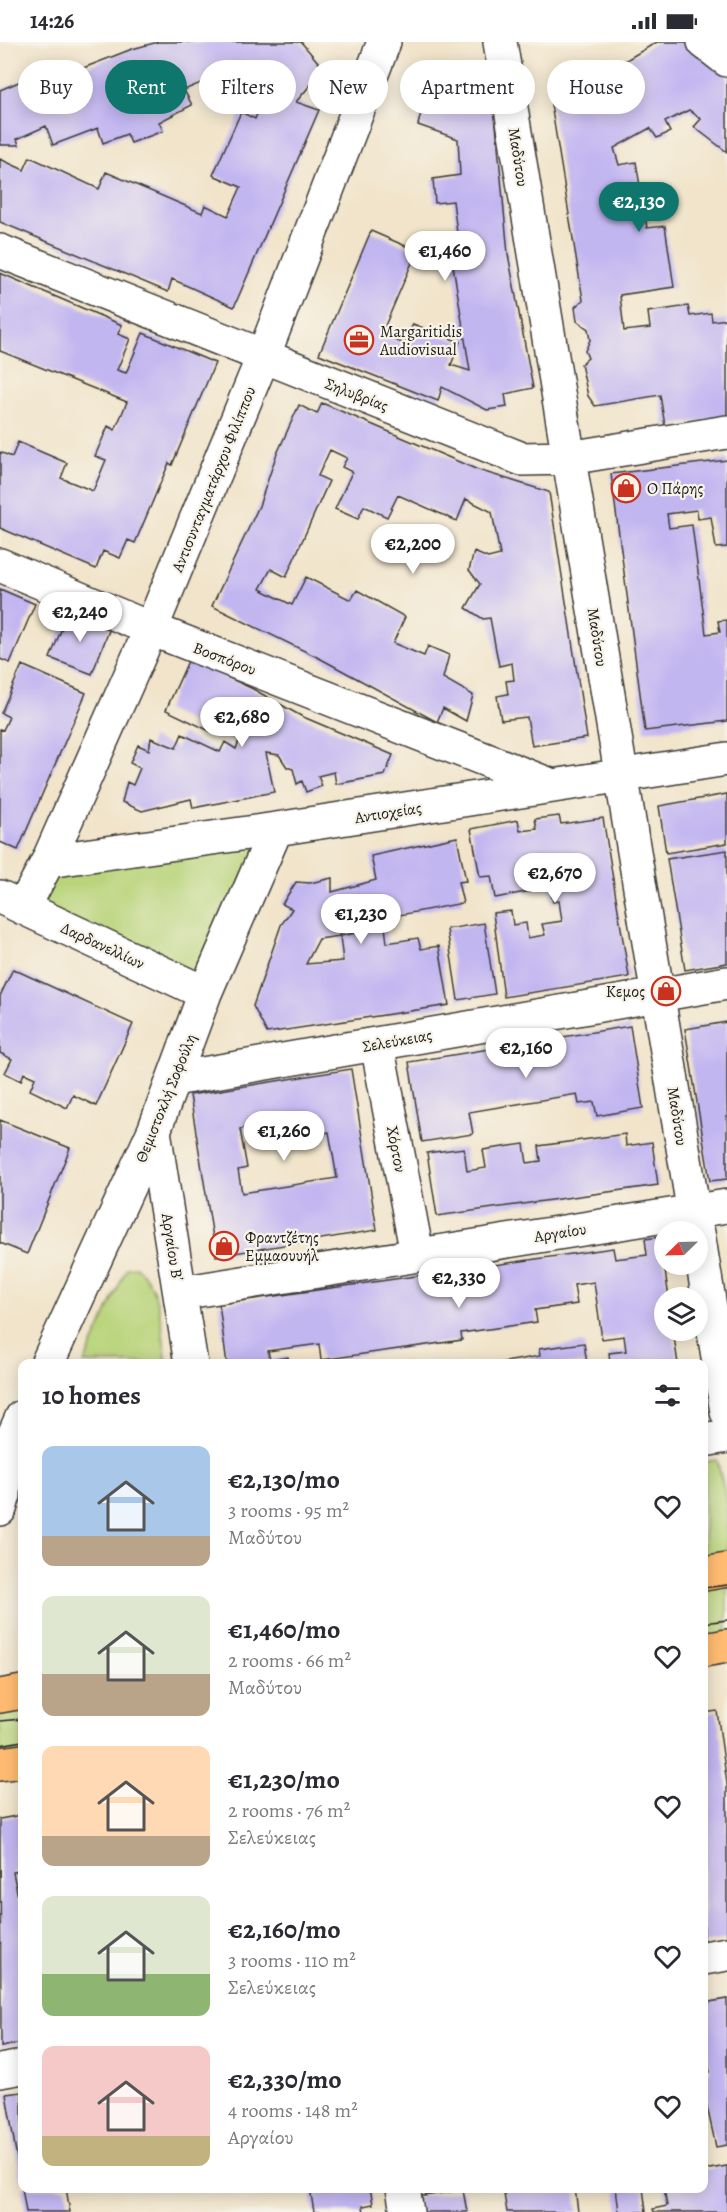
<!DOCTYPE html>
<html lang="en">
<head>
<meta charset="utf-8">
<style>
	:root { --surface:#fff; --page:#f2f2f3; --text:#2b2b33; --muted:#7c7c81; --accent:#0f766e }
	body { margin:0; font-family:Alegreya,serif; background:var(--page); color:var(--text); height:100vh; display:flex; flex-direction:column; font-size:22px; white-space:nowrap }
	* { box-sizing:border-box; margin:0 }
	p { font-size:20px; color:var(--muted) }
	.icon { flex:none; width:33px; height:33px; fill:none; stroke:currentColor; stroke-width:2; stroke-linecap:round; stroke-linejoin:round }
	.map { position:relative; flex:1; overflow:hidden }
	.details { position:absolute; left:18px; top:1317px; width:690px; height:834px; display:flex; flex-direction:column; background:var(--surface); border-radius:12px; box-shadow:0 3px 15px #0003 }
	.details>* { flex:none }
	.hud { position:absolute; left:18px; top:18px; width:692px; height:54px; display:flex; gap:12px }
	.needle { width:39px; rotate:247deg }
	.fabs { position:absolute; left:654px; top:1179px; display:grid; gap:12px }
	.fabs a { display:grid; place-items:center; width:54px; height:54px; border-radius:50%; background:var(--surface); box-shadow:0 3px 15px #0003; font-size:30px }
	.price { position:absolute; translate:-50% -51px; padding:0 14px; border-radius:21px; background:#fff; color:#222; font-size:20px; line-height:39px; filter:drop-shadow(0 2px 3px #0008) }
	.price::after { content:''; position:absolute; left:50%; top:36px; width:18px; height:14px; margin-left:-9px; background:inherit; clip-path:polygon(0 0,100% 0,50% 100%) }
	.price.on { background:var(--accent); color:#fff }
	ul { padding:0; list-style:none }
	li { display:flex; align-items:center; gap:18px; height:150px; padding:0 24px }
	li span { display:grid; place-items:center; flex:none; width:168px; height:120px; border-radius:12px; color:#555 }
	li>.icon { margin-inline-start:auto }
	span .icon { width:72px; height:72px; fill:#fffc; stroke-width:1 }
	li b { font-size:26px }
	h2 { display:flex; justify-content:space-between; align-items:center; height:72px; padding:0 24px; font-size:26px }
	.pill { padding:0 21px; border-radius:27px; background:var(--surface); box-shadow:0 3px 15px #0003; font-size:21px; line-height:54px }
	.pill.on { background:var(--accent); color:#fff }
	.status { display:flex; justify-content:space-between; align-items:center; height:42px; padding:0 30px; background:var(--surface); direction:ltr }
	.status svg { height:16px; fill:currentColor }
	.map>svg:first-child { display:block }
</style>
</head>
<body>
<div class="status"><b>14:26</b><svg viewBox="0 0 49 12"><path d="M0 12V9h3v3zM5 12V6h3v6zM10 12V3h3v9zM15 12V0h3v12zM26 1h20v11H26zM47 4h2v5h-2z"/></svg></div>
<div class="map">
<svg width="727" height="2170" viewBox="0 0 727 2170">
	<rect width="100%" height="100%" fill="#f7f3e8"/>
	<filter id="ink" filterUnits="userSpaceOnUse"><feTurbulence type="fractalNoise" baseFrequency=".0167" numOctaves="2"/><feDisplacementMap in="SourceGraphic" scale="12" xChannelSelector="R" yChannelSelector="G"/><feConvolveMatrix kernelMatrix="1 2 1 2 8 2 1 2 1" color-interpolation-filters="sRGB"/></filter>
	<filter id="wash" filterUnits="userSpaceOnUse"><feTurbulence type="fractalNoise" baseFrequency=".008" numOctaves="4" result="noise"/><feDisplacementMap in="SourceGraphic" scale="24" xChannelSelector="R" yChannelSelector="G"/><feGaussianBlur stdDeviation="1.35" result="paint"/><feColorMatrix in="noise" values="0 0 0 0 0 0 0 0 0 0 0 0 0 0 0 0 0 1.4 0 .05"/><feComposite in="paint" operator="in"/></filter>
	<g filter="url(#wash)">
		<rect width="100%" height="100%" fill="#f1e4ca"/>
		<!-- green -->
		<path fill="#b9d47a" stroke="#6a784b" stroke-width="1.5" d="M276,787L205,951L23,866L48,819Z
			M136,1225C163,1246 161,1290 167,1321H84L127,1226Z
			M717,1418L727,1459V1514L704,1518V1420Z
			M727,1536V1599L704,1603V1540Z
			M22,1666V1713L0,1716V1668Z"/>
		<g id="blocks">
			<!-- building -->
			<path fill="#c2b6f1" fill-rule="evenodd" d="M158,0H301L324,27L296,60L319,68L234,265L172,237L168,250L0,180V117L24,128L30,115L99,147L106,130L202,171L205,163L228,174L241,145L213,133L241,70L255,77L266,50L255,34L232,58L222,32L184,48L192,63L159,80L163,89L131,101L127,92L103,101L98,86L53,103L46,84L17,97L19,103H0V48L28,36L32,46L132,7Z
				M657,0H687L727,29V110L694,85L701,77L689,68L665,80L670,90L657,96L650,86L614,106L619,123L636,120L647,186L665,184L674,245L620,253L624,289L650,286L648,270L688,264L690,274L711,271L712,279L727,277V375L665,384L660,353L595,364L588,354L581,322L588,316L585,309L590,298L588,287L577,279L575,265L583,258L551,62Z
				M425,55L494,61L508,212L533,346L505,352L507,365L487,368L442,345L438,359L319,312L371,189L417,209L381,293L405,302L413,282L460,300L451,323L470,329L448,192L457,191L453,159L435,161L433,137L460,133L458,97L418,83Z
				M0,231L122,283L118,292L130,297L117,328L126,331L143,291L215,321L172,423L169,421L135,501L128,498L120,516L103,509L96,527L0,486V410L12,415L18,400L67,421L61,436L93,449L106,418L95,414L108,384L115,388L127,360L0,309Z
				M322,361L478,428L549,450L587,696L532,704L527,675L501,678L497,654L508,652L506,639L514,638L512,621L499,624L490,576L483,577L466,566L480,542L469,528L474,510L488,516L500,513L492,470L466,457L457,479L398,453L387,475L364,464L358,477L335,467L352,430L342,425L347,416L330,408L318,434L329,439L286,535L271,527L260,547L292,563L306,535L351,558L357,548L405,575L393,601L424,614L428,604L449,613L443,636L473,653L466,679L443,666L437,680L321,617L212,564L259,464L276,414L299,363L317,372Z
				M727,418V505L716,506L711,475L698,477L697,468L667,472L669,486L692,483L706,592L720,590L718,579L727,578V679L645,689L611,432Z
				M0,547L35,562L10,621L0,617Z
				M68,571L110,586L92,632L50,616Z
				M189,617L253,647L301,674L393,713L385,733L336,742L334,730L318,734L322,744L306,750L302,739L297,742L293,727L287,725L279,713L266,711L274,750L193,766L191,757L142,769L122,760L127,740L133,743L140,726L130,721L138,703L149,708L151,696L176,706L182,692L220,710L225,700L236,707L240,696L230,690L245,664L233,658L216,692L166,668Z
				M22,623L86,651L18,808L0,800V687L3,688L9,675L1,671Z
				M727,752V801L666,811L659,764Z
				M559,774L561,782L603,776L629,935L504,955L493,871L511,869L513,883L526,881L528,896L545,893L542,882L562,879L559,859L553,860L550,845L543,846L540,829L527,831L531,849L495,856L491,834L480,835L471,787L518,778L520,789L537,787L535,777Z
				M457,795L466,839L458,840L463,861L384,876L381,862L333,871L340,894L319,897L306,922L343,919L340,894L385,885L387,901L418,896L421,907L439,904L449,963L267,991L253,964L281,883L292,867L282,862L296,840L310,841L332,836V850L376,838L371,814Z
				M727,808V921L685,928L667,817Z
				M484,881L495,952L458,958L447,887Z
				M13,927L133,982L96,1064L73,1053L67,1066L30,1048L35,1036L24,1031L21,1039L5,1031L12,1017L0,1011V954Z
				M727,980V1137L710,1139L685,987Z
				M630,984L643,1066L597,1074L594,1060L579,1062L577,1052L469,1070L473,1092L422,1100L409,1020Z
				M351,1027L377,1188L216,1214L190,1053ZM250,1086L253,1102L329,1090L337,1136L242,1151L238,1128L247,1126L240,1087Z
				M0,1078L70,1106L27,1212L0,1201Z
				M625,1092L626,1104L652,1100L658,1143L437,1174L427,1111L464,1106L467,1129L486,1126L483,1108L524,1102L527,1121L541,1119L539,1104Z
				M660,1195L669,1256H664V1288H673L678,1322H610L609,1311L626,1309L624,1294L602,1297L594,1240L574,1243L577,1262L535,1268L537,1280L461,1291L462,1298L321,1318L319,1302L268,1309L270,1318L288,1315L289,1322H227L219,1262L613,1206L615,1217L647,1213L645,1197Z
				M584,1301L587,1322H493L540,1314L539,1307Z
				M717,1669L727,1742V1897L704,1901V1671Z
				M22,1773V1828L13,1830L19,1860H22V2001L1,2005L0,1777Z
				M727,1957V2103L716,2105L704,2051V2032L710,2030L704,2004V1961Z
				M22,2050V2140H21L6,2052Z
				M727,2124V2170H654L653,2167L667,2164L664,2146H704V2128Z
				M22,2146H66L70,2170H26Z
				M310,2146H370L373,2162L363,2164L364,2170H314Z
				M503,2146H575L578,2170H507Z
				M616,2146H643L646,2170H619Z
				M463,2148L467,2170H419L417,2155Z"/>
		</g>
	</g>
	<g filter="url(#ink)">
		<use href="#blocks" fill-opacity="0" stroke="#3c3a36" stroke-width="1.5"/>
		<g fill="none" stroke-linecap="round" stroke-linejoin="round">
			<!-- minor casing -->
			<g stroke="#3c3a36" stroke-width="36">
				<path id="minor" d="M500,0L697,1190
					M704,0L727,18
					M0,209L522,417L569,416L727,390
					M0,523L151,587L553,744
					M48,819L276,787L727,717
					M0,855L205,951
					M23,866L48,819L151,587L263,315L384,0
					M377,1002L417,1212
					M174,1037L727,941
					M154,1089L191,1322
					M698,1191L727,1370
					M180,1251L727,1164
					M47,1322L154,1089L205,951L276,787
					M704,1398L727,1394
					M0,1467L4,1453L5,1413L22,1375
					M704,1916L727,1912
					M0,2029L22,2025
					M403,2146L407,2170"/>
			</g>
			<!-- major casing -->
			<g stroke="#3c3a36" stroke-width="36">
				<path id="major" d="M704,1532L727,1528
					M704,1608L727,1604
					M0,1654L22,1650
					M0,1722L22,1719"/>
			</g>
			<!-- minor -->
			<use href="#minor" stroke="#fff" stroke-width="33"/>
			<!-- major -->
			<use href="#major" stroke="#ffbb71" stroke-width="33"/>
			<!-- tram -->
			<path stroke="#1c1c1c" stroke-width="1.5" d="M704,1546L727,1543
				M704,1581L727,1578
				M0,1679L22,1677
				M0,1703L22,1699"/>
		</g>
	</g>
	<!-- icons -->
	<defs>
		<g id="office-ring" transform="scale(1.5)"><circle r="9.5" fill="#f7f3e8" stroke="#c8321e" stroke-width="1.5"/><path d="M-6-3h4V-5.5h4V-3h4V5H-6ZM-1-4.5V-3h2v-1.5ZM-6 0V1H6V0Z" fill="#c8321e"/></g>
		<g id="shop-ring" transform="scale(1.5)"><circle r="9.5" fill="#f7f3e8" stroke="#c8321e" stroke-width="1.5"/><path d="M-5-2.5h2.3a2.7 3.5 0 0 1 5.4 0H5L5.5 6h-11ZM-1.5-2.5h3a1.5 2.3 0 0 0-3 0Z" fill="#c8321e"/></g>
	</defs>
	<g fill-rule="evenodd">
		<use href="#office-ring" x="359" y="298"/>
		<use href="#shop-ring" x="626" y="446"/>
		<use href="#shop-ring" x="666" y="949"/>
		<use href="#shop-ring" x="224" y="1204"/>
	</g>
	<g text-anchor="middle" stroke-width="4.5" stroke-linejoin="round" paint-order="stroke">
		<!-- street labels -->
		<g font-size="16" fill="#1c1c1c" stroke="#f7f3e8">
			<text transform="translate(519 115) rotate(81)" y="6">Μαδύτου</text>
			<text transform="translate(357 352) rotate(21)" y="6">Σηλυβρίας</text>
			<text transform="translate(213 437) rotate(-68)" y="6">Αντισυνταγματάρχου Φιλίππου</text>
			<text transform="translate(598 595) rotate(81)" y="6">Μαδύτου</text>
			<text transform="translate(225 616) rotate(21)" y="6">Βοσπόρου</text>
			<text transform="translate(388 770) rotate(-9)" y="6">Αντιοχείας</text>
			<text transform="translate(103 903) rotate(25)" y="6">Δαρδανελλίων</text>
			<text transform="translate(397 998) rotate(-10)" y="6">Σελεύκειας</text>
			<text transform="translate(165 1056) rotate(-68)" y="6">Θεμιστοκλή Σοφούλη</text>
			<text transform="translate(678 1074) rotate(81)" y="6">Μαδύτου</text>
			<text transform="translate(397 1107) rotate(79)" y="6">Χόρτον</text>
			<text transform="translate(560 1190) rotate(-9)" y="6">Αργαίου</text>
			<text transform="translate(173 1205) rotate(81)" y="6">Αργαίου Β᾽</text>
		</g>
		<!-- poi labels -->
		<g font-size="16" fill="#1c1c1c" stroke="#f7f3e8" text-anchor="start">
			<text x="380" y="295">Margaritidis<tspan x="380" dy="18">Audiovisual</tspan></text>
			<text x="647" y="452">Ο Πάρης</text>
			<text x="645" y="955" text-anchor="end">Κεμος</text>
			<text x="245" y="1201">Φραντζέτης<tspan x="245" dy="18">Εμμαουυήλ</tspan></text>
		</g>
	</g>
</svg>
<div class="fabs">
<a><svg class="needle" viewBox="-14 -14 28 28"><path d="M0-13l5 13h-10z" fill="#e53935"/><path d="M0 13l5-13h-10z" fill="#7c7c81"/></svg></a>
<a><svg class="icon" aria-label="layers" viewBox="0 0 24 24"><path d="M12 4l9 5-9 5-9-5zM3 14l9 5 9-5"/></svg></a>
</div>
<b class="price on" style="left:639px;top:191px">€2,130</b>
<b class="price" style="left:445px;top:240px">€1,460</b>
<b class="price" style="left:413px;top:533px">€2,200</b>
<b class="price" style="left:80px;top:601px">€2,240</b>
<b class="price" style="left:242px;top:706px">€2,680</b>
<b class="price" style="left:555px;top:862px">€2,670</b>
<b class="price" style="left:361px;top:903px">€1,230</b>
<b class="price" style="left:526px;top:1037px">€2,160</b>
<b class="price" style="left:284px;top:1120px">€1,260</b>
<b class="price" style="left:459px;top:1267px">€2,330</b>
<div class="hud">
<a class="pill">Buy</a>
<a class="pill on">Rent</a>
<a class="pill">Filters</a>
<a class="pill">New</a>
<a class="pill">Apartment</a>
<a class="pill">House</a>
</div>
<section class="details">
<h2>10 homes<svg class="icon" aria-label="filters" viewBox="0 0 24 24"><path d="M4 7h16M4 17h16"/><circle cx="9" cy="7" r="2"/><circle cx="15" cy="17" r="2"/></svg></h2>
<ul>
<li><span style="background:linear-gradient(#a9c7e8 75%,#b9a48a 0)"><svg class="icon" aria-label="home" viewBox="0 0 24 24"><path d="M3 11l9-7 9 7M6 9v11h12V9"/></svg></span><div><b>€2,130/mo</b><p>3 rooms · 95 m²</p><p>Μαδύτου</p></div><svg class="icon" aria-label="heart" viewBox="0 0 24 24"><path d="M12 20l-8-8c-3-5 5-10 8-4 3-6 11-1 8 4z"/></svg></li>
<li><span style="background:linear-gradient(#dfe7d0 65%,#b9a48a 0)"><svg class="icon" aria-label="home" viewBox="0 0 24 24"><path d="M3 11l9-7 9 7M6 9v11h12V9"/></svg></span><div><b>€1,460/mo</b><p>2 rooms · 66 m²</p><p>Μαδύτου</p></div><svg class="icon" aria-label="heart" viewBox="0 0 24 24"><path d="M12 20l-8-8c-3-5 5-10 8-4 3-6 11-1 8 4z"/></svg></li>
<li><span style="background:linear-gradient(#ffd9b3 75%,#b9a48a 0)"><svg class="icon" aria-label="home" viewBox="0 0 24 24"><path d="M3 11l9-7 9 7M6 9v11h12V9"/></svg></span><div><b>€1,230/mo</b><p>2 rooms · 76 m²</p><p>Σελεύκειας</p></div><svg class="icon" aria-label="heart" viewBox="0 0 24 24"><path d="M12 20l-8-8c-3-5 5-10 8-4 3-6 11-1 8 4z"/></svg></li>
<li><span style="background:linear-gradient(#dfe7d0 65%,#8fb573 0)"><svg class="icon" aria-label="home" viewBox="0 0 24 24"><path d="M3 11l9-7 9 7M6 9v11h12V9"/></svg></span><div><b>€2,160/mo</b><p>3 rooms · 110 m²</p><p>Σελεύκειας</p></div><svg class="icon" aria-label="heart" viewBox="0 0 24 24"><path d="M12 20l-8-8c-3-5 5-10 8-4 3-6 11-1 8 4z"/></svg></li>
<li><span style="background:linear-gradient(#f6c9c9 75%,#c2b280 0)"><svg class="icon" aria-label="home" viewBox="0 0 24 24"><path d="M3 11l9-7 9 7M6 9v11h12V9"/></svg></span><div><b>€2,330/mo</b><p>4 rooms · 148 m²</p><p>Αργαίου</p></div><svg class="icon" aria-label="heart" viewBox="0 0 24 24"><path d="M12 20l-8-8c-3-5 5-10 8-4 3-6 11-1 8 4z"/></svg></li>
</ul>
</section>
</div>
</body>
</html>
